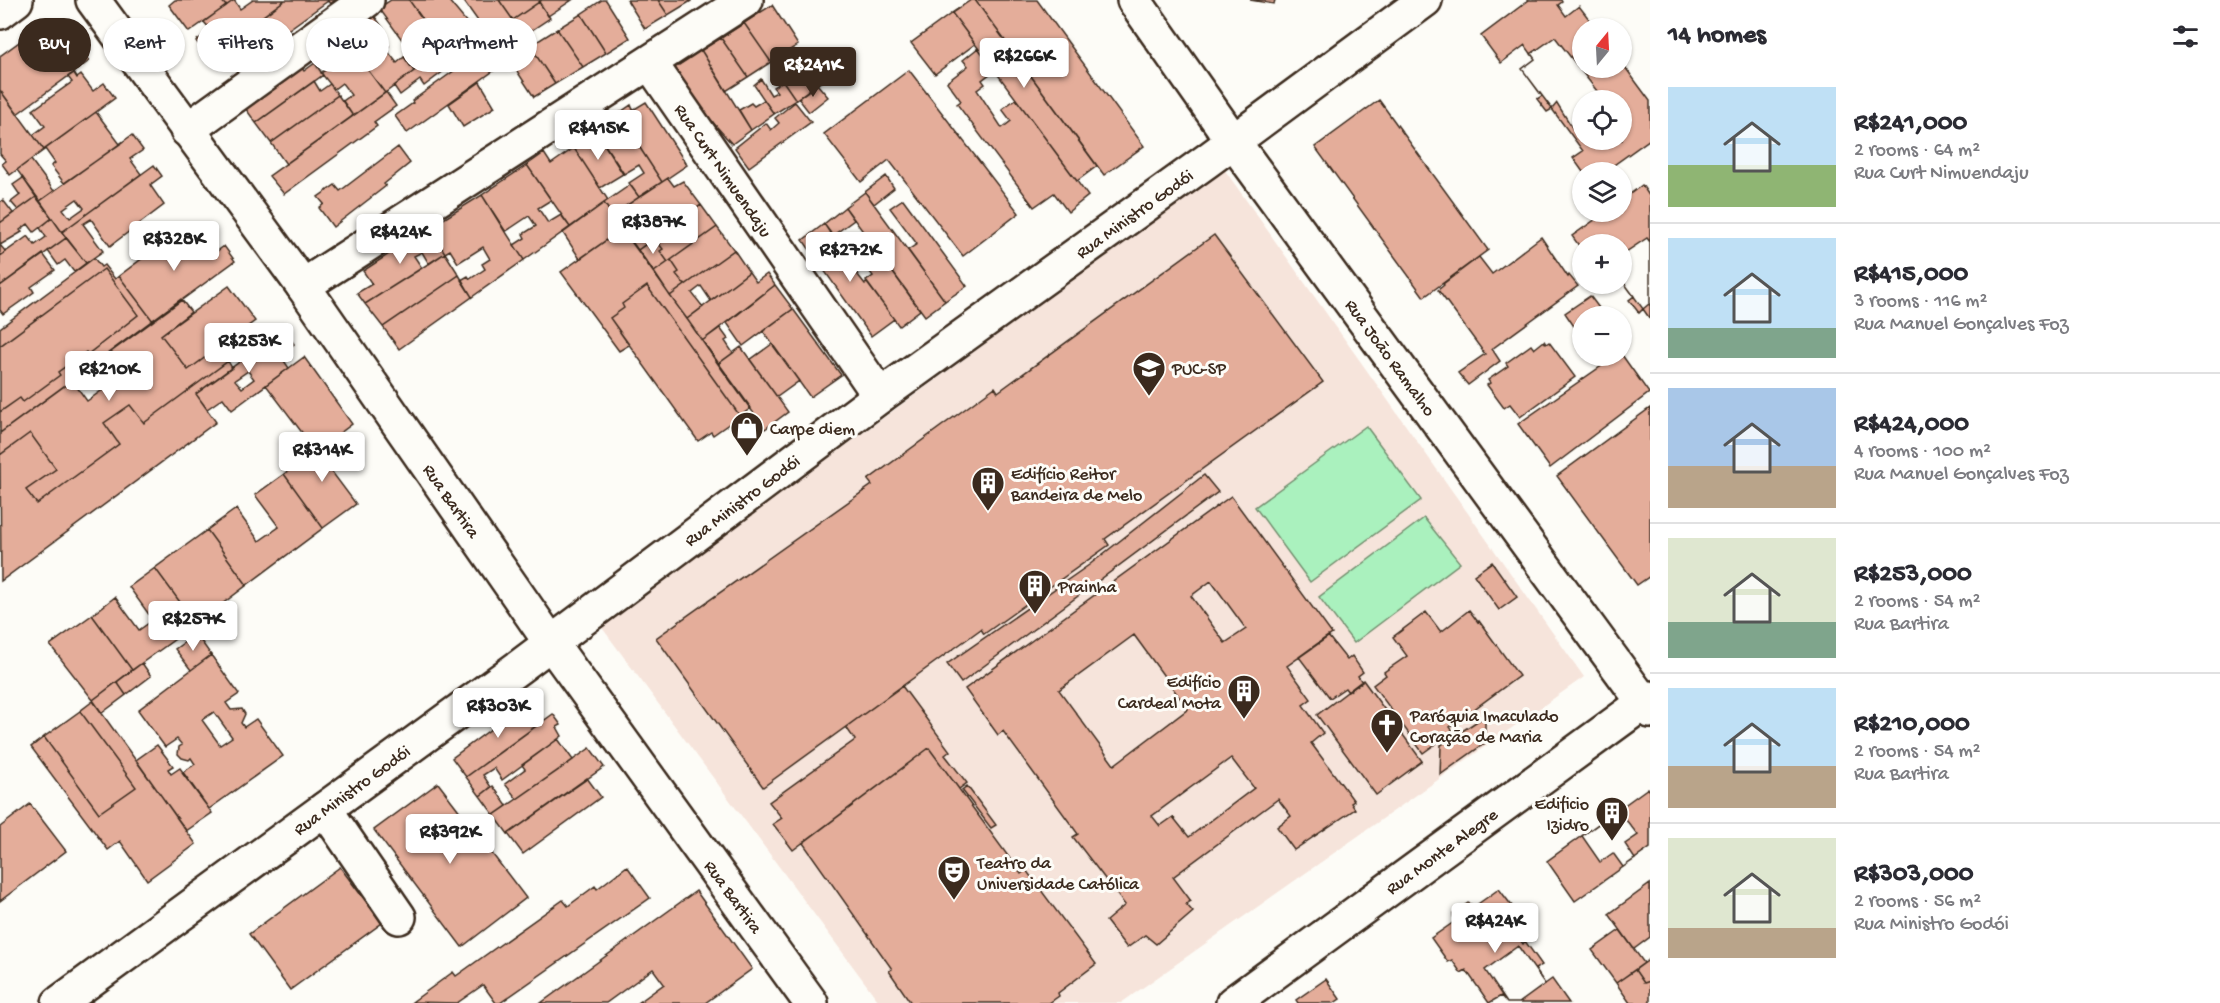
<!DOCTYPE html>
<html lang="en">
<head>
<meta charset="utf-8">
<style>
	:root { --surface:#fff; --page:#f2f2f3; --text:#2b2b33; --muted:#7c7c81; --line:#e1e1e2; --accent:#3b2a1e }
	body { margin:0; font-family:"Gochi Hand",sans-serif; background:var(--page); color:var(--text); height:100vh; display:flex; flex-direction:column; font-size:22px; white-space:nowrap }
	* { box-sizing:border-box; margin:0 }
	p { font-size:20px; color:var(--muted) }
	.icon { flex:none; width:33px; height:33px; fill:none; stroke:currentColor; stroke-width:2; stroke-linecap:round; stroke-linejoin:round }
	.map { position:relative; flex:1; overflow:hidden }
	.sheet { display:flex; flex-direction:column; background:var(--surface); width:570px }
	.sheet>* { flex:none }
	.guide { position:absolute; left:18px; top:18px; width:570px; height:54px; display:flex; gap:12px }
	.needle { width:39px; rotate:18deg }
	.controls { position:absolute; left:1572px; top:18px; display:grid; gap:12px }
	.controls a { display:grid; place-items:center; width:60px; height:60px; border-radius:50%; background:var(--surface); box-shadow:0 2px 4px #0004; font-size:30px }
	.price { position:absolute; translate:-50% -51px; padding:0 14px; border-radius:6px; background:#fff; color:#222; font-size:20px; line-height:39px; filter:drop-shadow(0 2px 3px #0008) }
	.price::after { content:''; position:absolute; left:50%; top:36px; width:18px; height:14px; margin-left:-9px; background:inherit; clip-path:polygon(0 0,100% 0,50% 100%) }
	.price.current { background:var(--accent); color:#fff }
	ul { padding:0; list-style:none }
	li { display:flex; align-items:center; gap:18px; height:150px; padding:0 18px }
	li+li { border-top:2px solid var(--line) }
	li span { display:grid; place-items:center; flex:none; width:168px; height:120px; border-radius:0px; color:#555 }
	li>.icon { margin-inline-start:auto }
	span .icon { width:72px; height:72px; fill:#fffc; stroke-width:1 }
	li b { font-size:26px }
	h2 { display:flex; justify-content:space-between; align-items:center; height:72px; padding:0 18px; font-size:26px }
	.chip { padding:0 21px; border-radius:27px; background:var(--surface); box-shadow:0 2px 4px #0004; font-size:21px; line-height:54px }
	.chip.current { background:var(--accent); color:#fff }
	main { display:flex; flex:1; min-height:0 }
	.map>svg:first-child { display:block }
</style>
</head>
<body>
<main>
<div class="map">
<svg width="1650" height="1003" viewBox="0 0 1650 1003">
	<rect width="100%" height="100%" fill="#fdfcf7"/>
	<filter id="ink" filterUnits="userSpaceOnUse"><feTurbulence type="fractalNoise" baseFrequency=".0167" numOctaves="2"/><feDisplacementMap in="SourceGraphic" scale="12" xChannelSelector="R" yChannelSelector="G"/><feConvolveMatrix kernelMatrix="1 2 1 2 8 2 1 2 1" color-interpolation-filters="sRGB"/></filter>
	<g filter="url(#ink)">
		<!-- built -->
		<path fill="#f6e4db" d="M1224,169L1584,677L1121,1003H880L600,625Z"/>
		<!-- green -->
		<path fill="#aaf1be" stroke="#728e6e" stroke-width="1.5" d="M1366,426L1421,500L1310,582L1255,507Z
			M1424,518L1460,563L1354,643L1319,597Z"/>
		<!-- building -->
		<path fill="#e4ad9a" stroke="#3b2a1e" stroke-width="1.5" fill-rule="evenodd" d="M175,0H221L226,6L189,32L169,5Z
			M221,0H234L226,6Z
			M234,0L240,9L253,0H285L208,57L196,41L211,30L204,22Z
			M285,0H336L330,4L328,1L260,50L262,53L252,61L249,57L248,59L233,38Z
			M391,0H409L444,49L414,71L404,57L411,52L379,8Z
			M409,0H448L468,24L440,44Z
			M463,0H499L513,20L486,39L474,24L478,21Z
			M499,0H542L513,20Z
			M542,0H572L548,16L539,2Z
			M602,0H606L630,38L606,53L581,14Z
			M627,0H658L668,15L645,29Z
			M658,0H690L691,1L668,15Z
			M971,0H975L1097,166L1077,181L952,13Z
			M975,0H1037L1144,146L1104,175Z
			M1250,0H1275L1274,4Z
			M1529,0H1561L1562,2L1558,5L1566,16L1579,6L1596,28H1582V68H1622V63L1650,101V139L1604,172H1583L1573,158L1583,151L1552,109L1547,112L1537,99L1542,96L1522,69L1535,59L1525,45L1501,63L1481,36ZM1582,100H1622V140H1582Z
			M539,2L550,18L523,36L513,20Z
			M772,5L798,45L771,62L744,23Z
			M372,13L384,29L379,32L389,46L386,49L397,63L404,57L414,71L385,93L342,35Z
			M952,13L975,44L935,74L911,43Z
			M581,14L606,53L583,67L557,29Z
			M513,20L523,36L507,46L512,52L500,60L486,39Z
			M50,23L66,27L89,61L17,114L0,90V56L44,24Z
			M744,23L771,62L748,77L721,38Z
			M475,26L490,45L452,72L448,68L424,86L420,80L400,95L394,86Z
			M557,29L583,67L555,84L530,46Z
			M342,35L385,93L353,116L343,101L351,95L342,83L334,89L321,73L328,68L317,53Z
			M1555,37L1604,100H1582V121L1573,129L1557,103L1552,109L1522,69L1535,59L1531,54Z
			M721,38L748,77L726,91L701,50Z
			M490,45L503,64L407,133L395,116L413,103L412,101Z
			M530,46L555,84L534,97L509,59Z
			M978,48L995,70L982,80L985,84L977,90L1002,128L1011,121L1002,109L1016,99L1088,196L1068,212L1054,193L1034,207L957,104L961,101L947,82L968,66L963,60Z
			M701,50L751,130L732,144L701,109L674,68Z
			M820,61L830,75L796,100L783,81L796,72L797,75Z
			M315,63L323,75L256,123L243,105L300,65L304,71Z
			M909,70L1019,213L963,256L889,160L861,182L824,134Z
			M74,73L77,78L81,75L93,91L104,83L115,98L44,150L33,135L45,126L33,110L72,82L68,77Z
			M761,79L771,95L777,92L773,87L783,81L796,100L774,114L754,85Z
			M314,81L320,91L330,84L338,95L271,143L256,123Z
			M480,82L495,107L463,127L449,104Z
			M817,84L828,97L809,112L798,98Z
			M0,90L44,150L10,175L2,164L6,161L0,154Z
			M386,92L396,106L374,122L377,126L284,194L269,176Z
			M338,95L353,116L286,164L271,143Z
			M764,100L774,114L751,130L739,110L751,103L754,106Z
			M1379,100L1488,250L1424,297L1315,147Z
			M646,102L687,165L662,182L618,114L631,105L633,110Z
			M795,102L811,122L749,167L735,148L766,123L771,130L779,123L775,118Z
			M96,112L120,144L64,183L51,166L55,163L45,149Z
			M618,114L662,182L639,197L629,183L644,173L639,165L624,174L597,133L611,125L607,120Z
			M597,133L623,174L600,188L574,148Z
			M132,135L143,150L130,159L141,174L62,232L40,201ZM77,199L84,208L70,218L63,209Z
			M398,147L410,163L384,184L386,186L333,227L319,208L324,204L318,197L335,185L340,191Z
			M574,148L608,200L570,227L527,165L544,153L551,164Z
			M31,160L54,191L40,201L17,170Z
			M154,165L162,176L150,185L164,205L110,246L91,219L83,224L103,251L86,263L62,232Z
			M527,165L551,200L538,208L548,223L561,215L570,227L524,260L514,245L525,238L523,234L536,226L529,216L505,232L482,195Z
			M886,176L894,188L874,204L865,192Z
			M23,178L36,197L18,210L11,202L20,195L13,185Z
			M668,178L674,186L683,181L701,205L638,250L612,215Z
			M630,185L639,197L612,215L604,203Z
			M1642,185L1650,197V319L1643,309L1639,313L1629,300L1634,296L1622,280V264L1627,259L1622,252V244H1582V250L1572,236L1606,212H1622V200Z
			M865,192L945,301L925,316L845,207Z
			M482,195L524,260L472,297L461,280L468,276L470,279L485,269L482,264L490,259L483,247L458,263L450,250L445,253L429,228Z
			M36,197L52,218L34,232L28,224L20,230L22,232L0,245L6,252L0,256V223Z
			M903,199L967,286L945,301L908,250L917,244L890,208Z
			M3,200L13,213L0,223V202Z
			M604,203L622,229L580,259L563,233Z
			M701,205L717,227L668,262L660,251L663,249L654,238Z
			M845,207L854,220L832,236L824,224Z
			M52,218L66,238L0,286V256L28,236L35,245L46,237L40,228Z
			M189,223L212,255L224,246L235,261L153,321L119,276Z
			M824,224L853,263L850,265L865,284L867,283L894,319L871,336L821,266L833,256L824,244L812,253L803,240Z
			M717,227L734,250L685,285L676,274L679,272L671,260Z
			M429,228L445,253L429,264L422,252L414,256L422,268L365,304L357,293L372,284L363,271Z
			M622,229L751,408L740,416L647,286L622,304L624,308L610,318L629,345L619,351L561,272Z
			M1214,235L1323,382L1105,539L1109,545L984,634L981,629L763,787L656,638L872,485L868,480L995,387L998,392Z
			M867,237L920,310L899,326L866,281L873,276L852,247Z
			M1541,237L1568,277L1569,275L1578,286L1492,349L1500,361L1468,385L1458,373L1485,354L1438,290L1444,285L1443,284L1479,257L1492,274Z
			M66,238L86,263L74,272L65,260L58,265L48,251Z
			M654,238L663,249L660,251L668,262L654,272L638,250Z
			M1647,238L1650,242V306L1649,304L1643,309L1622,280V264L1627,259L1623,254Z
			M734,250L749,272L711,301L701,286L692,293L703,307L687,319L670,296Z
			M445,253L459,275L383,327L365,304Z
			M43,254L55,270L31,287L34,292L3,314L0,310V286Z
			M94,258L101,267L104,265L115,279L119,276L153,321L0,433V412L20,398L23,402L60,375L58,372L86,352L88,354L138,315L104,269L0,346V328Z
			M671,260L679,272L676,274L685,285L670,296L654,272Z
			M104,269L138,315L88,354L86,352L58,372L60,375L23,402L20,398L0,412V346Z
			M749,272L756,282L767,274L775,285L702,341L687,319Z
			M459,275L472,297L399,349L383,327Z
			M775,285L793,309L743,346L727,323Z
			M229,286L255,321L188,370L161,335Z
			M647,286L740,416L713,435L711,432L698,441L610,318L624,308L622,304Z
			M1590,296L1605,316H1582V338L1565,313Z
			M181,299L191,312L161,335L188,370L218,348L228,361L144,423L130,405L104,423L119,444L37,504L26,490L56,469L30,433L0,455V433L72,380L87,401L115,381L99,360Z
			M793,309L841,375L810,397L763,331Z
			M720,328L728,339L725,341L733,353L718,364L702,341Z
			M284,329L294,344L280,355L289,368L232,410L223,398L207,409L196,394ZM248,371L254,379L242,388L235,380Z
			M1622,339L1627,347L1622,351Z
			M1544,341L1546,344L1549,342L1575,377L1520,417L1510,404L1504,408L1487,385L1490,383L1488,380L1508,366L1506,363L1531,345L1534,349Z
			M772,344L799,381L777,397L750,360Z
			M741,347L788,412L765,429L718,364Z
			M1622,355L1649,393L1550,468L1518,424L1616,356Z
			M1595,356H1616L1602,365Z
			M304,357L352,424L316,451L266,385Z
			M228,361L232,368L196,394L216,422L1,581L0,455L30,433L56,469L26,490L37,504L119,444L104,423L130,405L144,423Z
			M1650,408V576L1637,585L1557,476Z
			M338,434L348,448L326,464L356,504L323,528L284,474Z
			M284,474L323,528L247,585L207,530L236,509L259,541L279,527L255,495Z
			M1204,475L1218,492L961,683L947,664L1089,565Z
			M1231,496L1332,634L1287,666L1311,699L1303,705L1323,733L1311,743L1354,801L1351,803L1355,809L1294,850L1277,827L1291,816L1278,799L1173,877L1191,901L1186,904L1193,912L1156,944L1145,935L1127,948L1106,921L1125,905L1073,837L1078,834L1003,731L998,735L965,689ZM1211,581L1246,629L1225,643L1191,596ZM1134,635L1188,709L1114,765L1059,690ZM1231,758L1254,788L1189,837L1173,817L1160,826L1152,816Z
			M207,530L247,585L196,624L155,568Z
			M1492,562L1517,597L1499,610L1474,575Z
			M155,568L196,624L132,670L92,615L115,597L139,630L153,620L129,587Z
			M1469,610L1478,622L1479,621L1519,676L1450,727L1453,731L1423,753L1373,685L1386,675L1384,672L1407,656L1393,637L1426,612L1441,632Z
			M92,615L132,670L93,700L50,645Z
			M196,634L211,655L191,670L175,649Z
			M1328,636L1347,660L1352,656L1363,672L1358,676L1362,682L1348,692L1345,688L1330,698L1299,657Z
			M211,655L239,694L226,703L231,710L242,709L245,714L241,723L244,727L256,719L283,756L209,809L182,773L195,764L191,758L189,760L182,758L178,754L179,747L182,745L177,739L165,747L138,710ZM214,712L232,737L220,745L202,720Z
			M142,663L151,676L126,695L117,682Z
			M1363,680L1422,761L1376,795L1317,715Z
			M117,682L126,695L102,713L93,700Z
			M902,686L950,751L945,755L967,783L959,789L929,748L793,850L773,824L782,818L769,802L855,740L846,727Z
			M530,700L544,720L466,777L452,758Z
			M93,701L196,844L147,880L120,841L108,850L31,747L44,737L99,813L136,787L80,711Z
			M80,711L136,787L99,813L44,737Z
			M553,714L561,725L557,727L562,736L502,780L494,768L483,775L491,787L480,796L466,777Z
			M1485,716V743L1440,775L1441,745Z
			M558,739L573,760L517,799L505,784L525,769L522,765Z
			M157,745L173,766L168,769L171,774L180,768L212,813L186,831L136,760Z
			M590,748L604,767L508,834L494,815Z
			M929,748L1021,874L1026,870L1096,964L1058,993L1059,996L1049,1003H911L889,971L892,969L803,843Z
			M587,778L601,797L523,854L508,834Z
			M438,783L526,898L462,947L374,830Z
			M493,786L507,806L494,815L480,796Z
			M967,786L996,825L991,828L962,790Z
			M1648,788L1650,791V848L1575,901L1547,861Z
			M30,804L66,851L0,901V827Z
			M1618,810L1638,835L1625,844L1635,859L1623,867L1613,853L1600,862L1582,836Z
			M627,866L650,898L500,1003H496L483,985L457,1003L412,1002L453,972L456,976L563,900L568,906L595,886L597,889Z
			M340,867L382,923L290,990L249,934Z
			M1650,884V937L1634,949L1609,914Z
			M1499,889L1512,906L1509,909L1513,915L1506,920L1523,944L1525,941L1542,965L1535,969L1545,984L1552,979L1569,1003H1507L1501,996L1489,1003L1466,970L1461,973L1452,960L1448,962L1431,938L1454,922L1453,913L1468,903L1475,906Z
			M696,891L752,969L705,1003H638L664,984L653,969L606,1003H541Z
			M1620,930L1644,963L1616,983L1592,950Z
			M1518,946L1545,984L1519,1003H1507L1485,970Z
			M1650,959V981L1644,983L1635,970Z
			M1635,970L1644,983L1650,981V1003H1630L1616,983Z
			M1326,979L1340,999L1334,1003H1298L1296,1000Z"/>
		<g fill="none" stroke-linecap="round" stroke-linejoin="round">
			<!-- minor casing -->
			<g stroke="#3b2a1e" stroke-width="38">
				<g id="minor">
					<path id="s1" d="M93,0L303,286L551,643L811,1003"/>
					<path id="s2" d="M1134,0L1233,141L1650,711"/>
					<path d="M0,12L16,0"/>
					<path id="s3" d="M650,63L880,396"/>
					<path d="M187,130L367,0"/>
					<path d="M303,286L746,0"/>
					<path d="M325,809L399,917"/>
					<path id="s4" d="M59,1003L519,667L880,396L1208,160L1425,0"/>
					<path id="s5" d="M1233,1003L1650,698"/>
				</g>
			</g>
			<!-- minor -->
			<use href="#minor" stroke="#fdfcf7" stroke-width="33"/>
		</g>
	</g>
	<!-- icons -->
	<defs>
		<g id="university-pin" transform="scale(1.725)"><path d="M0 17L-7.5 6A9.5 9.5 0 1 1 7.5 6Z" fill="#3b2a1e" stroke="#fdfcf7"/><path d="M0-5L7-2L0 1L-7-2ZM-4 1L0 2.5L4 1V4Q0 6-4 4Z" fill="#fff"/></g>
		<g id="shop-pin" transform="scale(1.725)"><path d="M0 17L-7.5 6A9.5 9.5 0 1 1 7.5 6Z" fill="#3b2a1e" stroke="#fdfcf7"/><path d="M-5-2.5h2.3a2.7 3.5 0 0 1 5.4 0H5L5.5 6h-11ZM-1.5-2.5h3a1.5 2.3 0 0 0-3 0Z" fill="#fff"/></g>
		<g id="building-pin" transform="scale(1.725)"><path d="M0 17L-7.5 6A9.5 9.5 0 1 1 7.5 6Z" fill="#3b2a1e" stroke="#fdfcf7"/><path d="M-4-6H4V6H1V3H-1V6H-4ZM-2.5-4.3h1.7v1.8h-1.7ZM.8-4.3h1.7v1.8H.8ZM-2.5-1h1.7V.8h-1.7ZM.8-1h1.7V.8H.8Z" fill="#fff"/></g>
		<g id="church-pin" transform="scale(1.725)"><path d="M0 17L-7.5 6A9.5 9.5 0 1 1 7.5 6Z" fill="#3b2a1e" stroke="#fdfcf7"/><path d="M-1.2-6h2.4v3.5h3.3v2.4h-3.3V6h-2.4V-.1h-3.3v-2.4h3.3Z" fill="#fff"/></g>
		<g id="theatre-pin" transform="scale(1.725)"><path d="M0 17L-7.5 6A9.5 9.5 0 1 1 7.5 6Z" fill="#3b2a1e" stroke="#fdfcf7"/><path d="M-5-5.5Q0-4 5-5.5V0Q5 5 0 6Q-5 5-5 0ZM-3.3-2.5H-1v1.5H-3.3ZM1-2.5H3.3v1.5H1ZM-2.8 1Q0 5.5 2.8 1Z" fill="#fff"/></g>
	</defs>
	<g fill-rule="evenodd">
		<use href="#university-pin" x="1149" y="368"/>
		<use href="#shop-pin" x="747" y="428"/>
		<use href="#building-pin" x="988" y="483"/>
		<use href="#building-pin" x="1035" y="586"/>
		<use href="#building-pin" x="1244" y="691"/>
		<use href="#church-pin" x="1387" y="725"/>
		<use href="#building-pin" x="1612" y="813"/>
		<use href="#theatre-pin" x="954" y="872"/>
	</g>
	<g text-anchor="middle" stroke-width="6" stroke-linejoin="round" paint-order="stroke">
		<!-- street labels -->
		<g font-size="18" fill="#3b2a1e" stroke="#fdfcf7">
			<text dy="6" stroke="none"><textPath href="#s3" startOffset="130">Rua Curt Nimuendaju</textPath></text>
			<text dy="6" stroke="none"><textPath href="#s4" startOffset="1334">Rua Ministro Godói</textPath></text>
			<text dy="6" stroke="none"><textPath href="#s2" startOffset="440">Rua João Ramalho</textPath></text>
			<text dy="6" stroke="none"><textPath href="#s4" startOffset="848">Rua Ministro Godói</textPath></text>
			<text dy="6" stroke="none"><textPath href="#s1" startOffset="616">Rua Bartira</textPath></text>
			<text dy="6" stroke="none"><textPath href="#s4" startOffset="362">Rua Ministro Godói</textPath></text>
			<text dy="6" stroke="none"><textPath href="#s5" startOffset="258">Rua Monte Alegre</textPath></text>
			<text dy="6" stroke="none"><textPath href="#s1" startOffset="1102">Rua Bartira</textPath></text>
		</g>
		<!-- poi labels -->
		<g font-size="18" fill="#3b2a1e" stroke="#fdfcf7" text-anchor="start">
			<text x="1172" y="374">PUC-SP</text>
			<text x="770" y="434">Carpe diem</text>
			<text x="1011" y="479">Edifício Reitor<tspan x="1011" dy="21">Bandeira de Melo</tspan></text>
			<text x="1058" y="592">Prainha</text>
			<text x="1221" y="687" text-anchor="end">Edifício<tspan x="1221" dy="21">Cardeal Mota</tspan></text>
			<text x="1410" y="721">Paróquia Imaculado<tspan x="1410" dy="21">Coração de Maria</tspan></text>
			<text x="1589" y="809" text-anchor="end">Edificio<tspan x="1589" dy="21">Izidro</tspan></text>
			<text x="977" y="868">Teatro da<tspan x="977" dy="21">Universidade Católica</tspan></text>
		</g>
	</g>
</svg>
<div class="controls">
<a><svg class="needle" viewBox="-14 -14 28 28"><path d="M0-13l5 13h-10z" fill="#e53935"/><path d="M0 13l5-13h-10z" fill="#7c7c81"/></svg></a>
<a><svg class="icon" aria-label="locate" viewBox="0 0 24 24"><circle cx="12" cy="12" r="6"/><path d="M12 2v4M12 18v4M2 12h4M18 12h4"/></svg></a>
<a><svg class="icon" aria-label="layers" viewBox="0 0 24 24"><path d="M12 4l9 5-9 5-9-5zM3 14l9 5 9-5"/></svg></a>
<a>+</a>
<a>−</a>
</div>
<b class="price" style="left:1024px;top:89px">R$266K</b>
<b class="price current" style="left:813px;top:98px">R$241K</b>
<b class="price" style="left:598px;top:161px">R$415K</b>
<b class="price" style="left:653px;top:255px">R$387K</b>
<b class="price" style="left:400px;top:265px">R$424K</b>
<b class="price" style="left:174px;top:272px">R$328K</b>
<b class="price" style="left:850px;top:283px">R$272K</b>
<b class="price" style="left:249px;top:374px">R$253K</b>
<b class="price" style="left:109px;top:402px">R$210K</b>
<b class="price" style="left:322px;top:483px">R$314K</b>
<b class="price" style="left:193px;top:652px">R$257K</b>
<b class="price" style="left:498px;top:739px">R$303K</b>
<b class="price" style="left:450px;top:865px">R$392K</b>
<b class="price" style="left:1495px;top:954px">R$424K</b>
<div class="guide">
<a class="chip current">Buy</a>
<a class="chip">Rent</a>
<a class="chip">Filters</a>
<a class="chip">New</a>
<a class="chip">Apartment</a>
</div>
</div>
<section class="sheet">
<h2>14 homes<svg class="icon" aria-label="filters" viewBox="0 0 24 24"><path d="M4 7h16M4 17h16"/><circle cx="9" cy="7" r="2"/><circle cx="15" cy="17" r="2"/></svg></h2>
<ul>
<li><span style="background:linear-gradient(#bfe0f5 65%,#8fb573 0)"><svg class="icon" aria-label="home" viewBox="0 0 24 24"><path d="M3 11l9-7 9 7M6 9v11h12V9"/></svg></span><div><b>R$241,000</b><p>2 rooms · 64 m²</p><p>Rua Curt Nimuendaju</p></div></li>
<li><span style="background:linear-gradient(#bfe0f5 75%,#7fa58c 0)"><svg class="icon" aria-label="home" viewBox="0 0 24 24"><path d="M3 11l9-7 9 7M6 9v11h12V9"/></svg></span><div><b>R$415,000</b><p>3 rooms · 116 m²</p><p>Rua Manuel Gonçalves Foz</p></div></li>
<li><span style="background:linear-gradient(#a9c7e8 65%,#b9a48a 0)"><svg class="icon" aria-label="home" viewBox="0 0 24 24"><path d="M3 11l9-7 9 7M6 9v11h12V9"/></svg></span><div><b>R$424,000</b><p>4 rooms · 100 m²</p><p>Rua Manuel Gonçalves Foz</p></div></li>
<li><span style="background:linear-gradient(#dfe7d0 70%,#7fa58c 0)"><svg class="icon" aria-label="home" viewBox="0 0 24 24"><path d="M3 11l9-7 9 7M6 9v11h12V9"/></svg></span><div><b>R$253,000</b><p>2 rooms · 54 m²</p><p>Rua Bartira</p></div></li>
<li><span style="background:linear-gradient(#bfe0f5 65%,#b9a48a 0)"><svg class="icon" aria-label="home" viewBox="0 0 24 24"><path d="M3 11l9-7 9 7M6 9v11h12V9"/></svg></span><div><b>R$210,000</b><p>2 rooms · 54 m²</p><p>Rua Bartira</p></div></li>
<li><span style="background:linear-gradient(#dfe7d0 75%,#b9a48a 0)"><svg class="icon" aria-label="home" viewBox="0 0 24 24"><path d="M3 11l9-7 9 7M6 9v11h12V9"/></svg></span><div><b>R$303,000</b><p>2 rooms · 56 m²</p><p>Rua Ministro Godói</p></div></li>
</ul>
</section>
</main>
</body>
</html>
